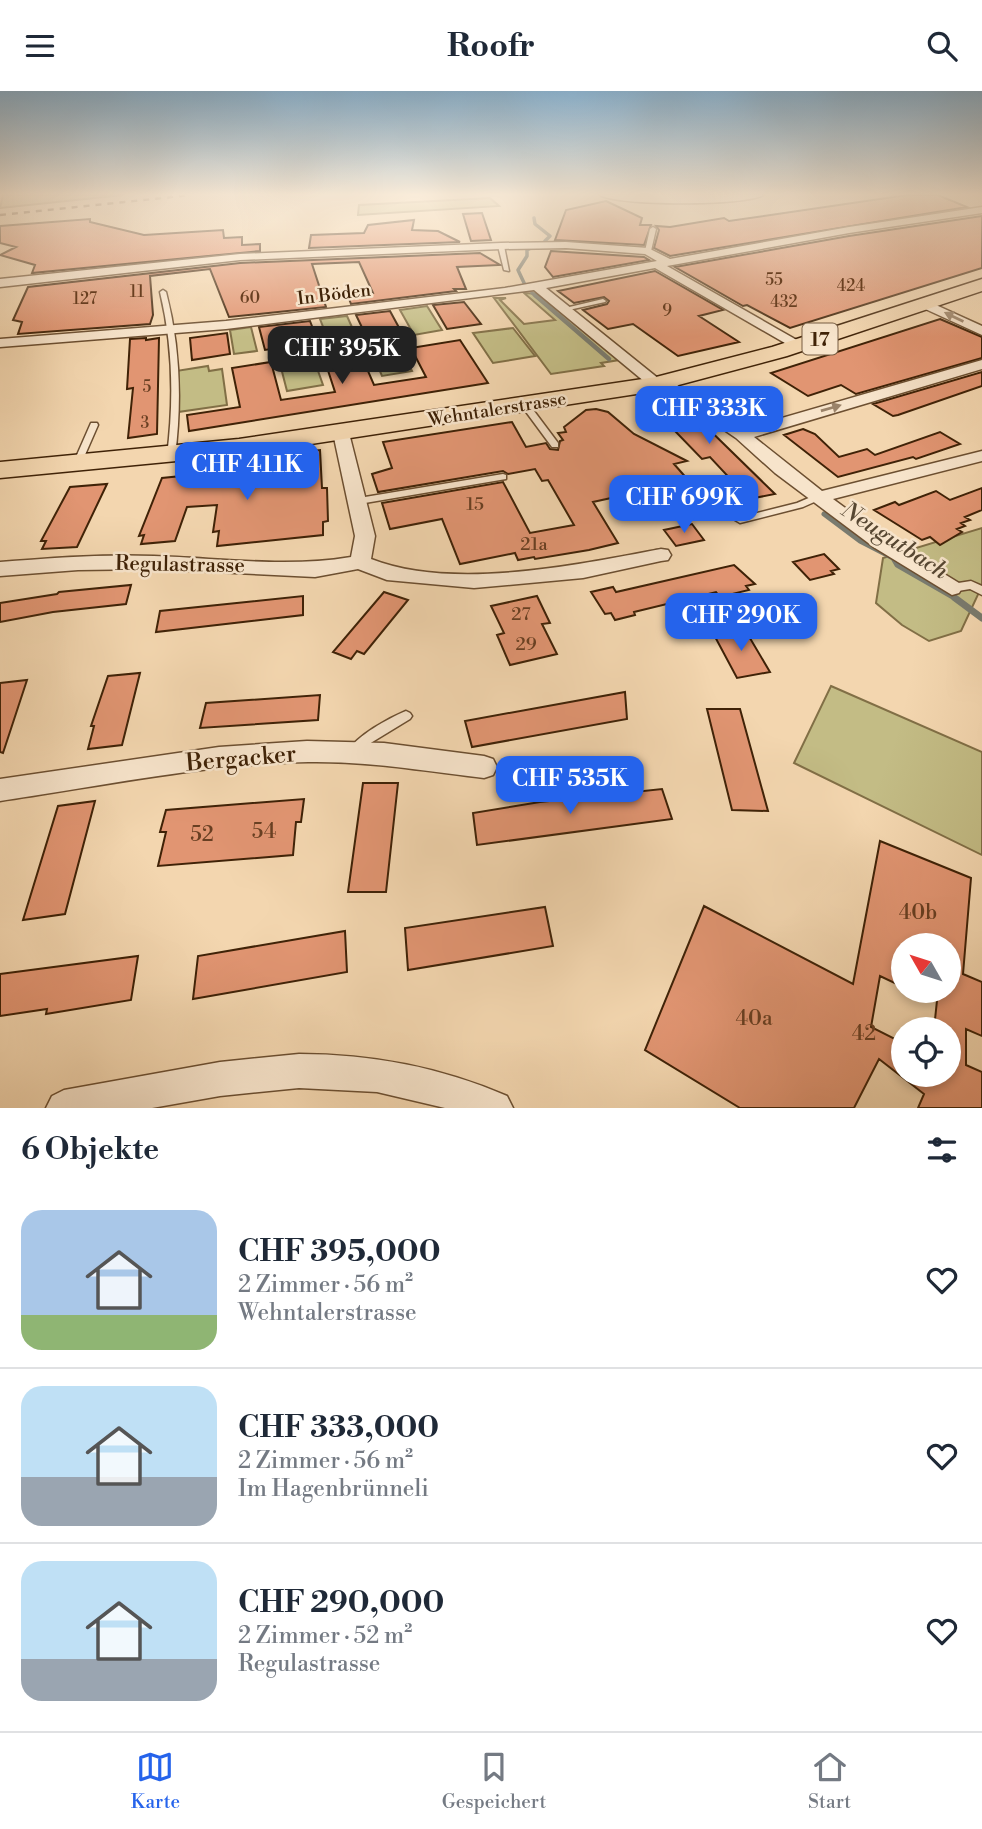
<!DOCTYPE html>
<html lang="de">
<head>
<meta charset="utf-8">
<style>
	:root { --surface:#fff; --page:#f2f2f3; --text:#1f2937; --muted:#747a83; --line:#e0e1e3; --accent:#2563eb }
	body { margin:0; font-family:"Libre Bodoni",serif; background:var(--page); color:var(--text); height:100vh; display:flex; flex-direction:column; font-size:26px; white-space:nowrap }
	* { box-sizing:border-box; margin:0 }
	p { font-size:23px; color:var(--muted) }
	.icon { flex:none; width:38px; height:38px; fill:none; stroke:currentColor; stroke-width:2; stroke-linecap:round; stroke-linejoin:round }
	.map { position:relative; height:1017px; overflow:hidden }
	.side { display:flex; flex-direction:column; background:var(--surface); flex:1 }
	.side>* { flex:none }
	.needle { width:46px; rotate:309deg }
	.tools { position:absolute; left:891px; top:842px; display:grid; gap:14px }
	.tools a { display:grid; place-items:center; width:70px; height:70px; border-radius:50%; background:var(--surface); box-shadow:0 4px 10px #0003; font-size:35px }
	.price { position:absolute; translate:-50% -60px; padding:0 16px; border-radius:14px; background:var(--accent); color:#fff; font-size:23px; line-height:46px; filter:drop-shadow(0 2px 4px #0008) }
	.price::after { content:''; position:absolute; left:50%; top:42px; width:21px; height:16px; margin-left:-10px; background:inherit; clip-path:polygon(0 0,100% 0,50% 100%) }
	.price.current { background:#222; color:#fff }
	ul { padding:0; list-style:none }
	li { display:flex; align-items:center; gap:21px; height:175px; padding:0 21px }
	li+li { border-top:2px solid var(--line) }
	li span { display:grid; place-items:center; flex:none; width:196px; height:140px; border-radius:21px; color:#555 }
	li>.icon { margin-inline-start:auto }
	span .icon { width:84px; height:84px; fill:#fffc; stroke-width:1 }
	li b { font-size:30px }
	h2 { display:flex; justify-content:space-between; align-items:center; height:84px; padding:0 21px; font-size:30px }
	header { display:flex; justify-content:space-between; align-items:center; height:91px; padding:0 21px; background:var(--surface); font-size:32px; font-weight:700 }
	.tabs { display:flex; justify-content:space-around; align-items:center; height:98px; border-top:2px solid var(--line); background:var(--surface); font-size:19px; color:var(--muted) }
	.tabs a { display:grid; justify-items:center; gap:4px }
	.tabs .current { color:var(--accent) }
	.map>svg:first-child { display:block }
</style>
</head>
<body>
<header><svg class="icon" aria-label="menu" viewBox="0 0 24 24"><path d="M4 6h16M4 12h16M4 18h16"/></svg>Roofr<svg class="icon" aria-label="search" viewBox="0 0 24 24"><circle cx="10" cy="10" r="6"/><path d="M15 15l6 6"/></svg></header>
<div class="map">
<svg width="982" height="1017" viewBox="0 0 982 1017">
	<rect width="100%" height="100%" fill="#f3d6af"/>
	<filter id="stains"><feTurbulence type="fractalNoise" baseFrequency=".00286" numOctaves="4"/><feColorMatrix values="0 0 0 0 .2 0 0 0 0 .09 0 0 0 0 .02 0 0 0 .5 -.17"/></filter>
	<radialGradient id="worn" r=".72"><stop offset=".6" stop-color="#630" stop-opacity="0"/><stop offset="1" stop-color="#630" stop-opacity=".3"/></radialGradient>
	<!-- green -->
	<path fill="#c3bc85" stroke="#816f46" stroke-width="2" d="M3,104H123L0,117Z
		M490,107L499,115L358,124L359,114Z
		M524,202L541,203L619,269L601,272L604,275L551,283L494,207H506L500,209L524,233L555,229Z
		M427,215L442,239L414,244L400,219Z
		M347,225L359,252L331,256L320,228Z
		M251,236L257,260L234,263L230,239Z
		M513,237L535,265L493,272L473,242Z
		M385,253L388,257L400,256L412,280L382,285L369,255Z
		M311,260L323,294L287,300L278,265Z
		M208,275L209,280L222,278L227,314L178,321L176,280Z
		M982,437V495L961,540L929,550L902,534L876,512L883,467Z
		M831,595L982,661V764L794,672Z"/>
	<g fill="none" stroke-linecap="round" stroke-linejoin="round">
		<!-- stream-far3 -->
		<path stroke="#797b6f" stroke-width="3.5" d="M534,127L535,133L550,145L545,150
			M525,194L518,179L527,165V159L533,156
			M532,202L537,206"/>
		<!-- stream-far2 -->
		<path stroke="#797b6f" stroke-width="4.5" d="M535,204L609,268"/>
		<!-- stream-far1 -->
		<path stroke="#797b6f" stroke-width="5" d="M824,423L860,450L893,467L897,474L958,509"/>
		<!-- stream -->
		<path stroke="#797b6f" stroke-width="7" d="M955,507L982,527"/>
	</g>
	<!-- building -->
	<path fill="#e19572" stroke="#3f2207" stroke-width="2" fill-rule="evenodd" d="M907,104H938L967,116L670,165L654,157L659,139L656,135L670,136L724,127L729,130Z
		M606,110L642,127L640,134H651L644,154L555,149L566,119Z
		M482,122L491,149L471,150L463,123Z
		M982,125V177L790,237L747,214L743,215L675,176L849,145Z
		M90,128V131L144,144L223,139L224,147L242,146V154L260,153V160L32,182L35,174L0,164L16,156L0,152V135Z
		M414,129L412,139L438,140L460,151L309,157L311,144L364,142L368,134Z
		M551,160L644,166L649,169L553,186L545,176Z
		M480,162L500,174L457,176L466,198H454L456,200L351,213L348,205L373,202L359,171L312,173L326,216L229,226L210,178L150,185L153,224L150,233L18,243L22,231L13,229L28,196L240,172Z
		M655,180L723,219L699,225L739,251L678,265L633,233L608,238L583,219L607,213L609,210L604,206L574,212L558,200Z
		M464,211L481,233L447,238L433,214Z
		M390,220L403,244L368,249L356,224Z
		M940,228L982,246V267L856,303L841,294L808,305L771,282Z
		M310,230L318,251L265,259L259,236Z
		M227,242L230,263L192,269L190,247Z
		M146,247V249L159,247L157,343L128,347L133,297L127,298L130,248Z
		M460,249L488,292L189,340L187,324L240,316L232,277L271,271L281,309L335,301L323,264L359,259L374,294L426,286L411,257Z
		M982,281V295L898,324L893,325L873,313Z
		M670,305L686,316L775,403L749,408L710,366L702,368L646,310Z
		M596,318L608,321L634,343L687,370L674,373L689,390L593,411L618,452L589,459L535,468L534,466L518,469L515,462L460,473L442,428L390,438L382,412L503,391L530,442L574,434L548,389L542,390L535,378L508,383L503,380L378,401L372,383L392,377L383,351L512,331L526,356L546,352L550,358L558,359L560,350L563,349L558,342L566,341L564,336L586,319Z
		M803,338L815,343L839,366L867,358L875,364L940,341L960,353L916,368L913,366L838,386L784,344Z
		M320,359L322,397H327L328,430L323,431V444L217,455L219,440L213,441L217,414L187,416L175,450L141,453L144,444L139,445L162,387L260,377L261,365Z
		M107,393L77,456L42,458L46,450H41L70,396Z
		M982,397V419L965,426L970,429L961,432L965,435L957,438L962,441L940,454L930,446L922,449L874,419L895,411L899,414L936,400L950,409Z
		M692,433L704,449L676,455L664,439Z
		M824,463L839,478L831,480L834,483L810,489L793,471Z
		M734,474L755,493L746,495L749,499L720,506L716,501L634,521L635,524L615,529L611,522L605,523L591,501L613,496L616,501Z
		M131,494L126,513L53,521L0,531V512L57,503L59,501Z
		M384,501L408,509L364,563L357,560L351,568L333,561Z
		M303,505V524L156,541L160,520Z
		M537,505L550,532L542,533L557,563L510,574L497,544L504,542L491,515Z
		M744,537L770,581L737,587L713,542Z
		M140,582L122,654L88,658L94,635H91L108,585Z
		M27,589L3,662L0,661V592Z
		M625,601L627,628L472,656L465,630Z
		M320,604L318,629L200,637L206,612Z
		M707,618H740L768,720L732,719Z
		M363,692H398L386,801H348Z
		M662,698L672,728L477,754L473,722L540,711Z
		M304,708L301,731H296L293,764L158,775L166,741H160L166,719Z
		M95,710L65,823L23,829L58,715Z
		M880,750L971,787L963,883L982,891V945L966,938V974L982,981V1017H918L924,1003L879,968L854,1017H740L645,959L704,815L853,893ZM903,854H948V900H938L934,938H948V984H903V952L871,936L880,885L903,896Z
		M545,816L553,855L408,879L405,837Z
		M345,840L347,881L193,908L198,865Z
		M138,865L131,909L46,923L47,918L0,925V883Z"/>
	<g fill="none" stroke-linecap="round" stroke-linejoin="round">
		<!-- service casing -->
		<g stroke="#6c4f31" stroke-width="3">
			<path id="service" d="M653,136L656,138L651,160L648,162L645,160L650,138Z
				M501,153L504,155L509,180L504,179L498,155Z
				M163,199L166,201C180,255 182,310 175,365L171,368L167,365C174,310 173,255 160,201Z
				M603,208L606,210L605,211L564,220L561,218Z
				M522,312H528L558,352V356H552L521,314Z
				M91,332H97L98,334L81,373L77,376L74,375L73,373Z
				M503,383L506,384V388L359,413L354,410L359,407Z
				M818,403L821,404L823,406L821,408L803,416L740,432L735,429L737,427L797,412Z
				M971,490L982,495V504L970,498L952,501L947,497L952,493Z
				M406,620L410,622L412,625L410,628L369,653L357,665L353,666L349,665L347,661C358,644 387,628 406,620Z"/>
		</g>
		<!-- minor casing -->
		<g stroke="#6c4f31" stroke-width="3">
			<path id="minor" d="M600,104H763C746,115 617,115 600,104Z
				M982,116V122L849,142L667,175L802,252V258L797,259L655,177L546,197L659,288H668L744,338L982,269V278L754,346L822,400L982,360V370L833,408L889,449L959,492L962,497L959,502L952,504L875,457L775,382L736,347L661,296H651L534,199L226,238L0,256V248L226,230L505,197L657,170L645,163L566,157L501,158L240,169L0,196V188L240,163L501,152L566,151L648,157L670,168L849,136Z
				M925,209L982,235V244L921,216V210Z
				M341,337L349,342L375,445L371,468C452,500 577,474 661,458L668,459L671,464L668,469L661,470L583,487L474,497L387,489L358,478L315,486L151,478L78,479L0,485V471C51,467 103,463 154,465C220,467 287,477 351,466L355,445L333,342Z
				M307,650L384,652L484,665L493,668L497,676L493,684L484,687C425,680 368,670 308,671C205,673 102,695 0,710V688L219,656Z
				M299,963C372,963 440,976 507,1005L513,1017H445L377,1001L299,997L220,1005L152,1017H46L52,1005L64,999L220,971Z"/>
		</g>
		<!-- primary casing -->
		<g stroke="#3f2207" stroke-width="3">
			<path id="primary" d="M982,188V200L787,265L656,300L239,364L0,387V371L239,348L656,286L772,256Z"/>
		</g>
		<!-- service -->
		<use href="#service" fill="#f7e4cb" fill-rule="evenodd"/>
		<!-- minor -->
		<use href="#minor" fill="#f7e4cb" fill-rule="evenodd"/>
		<!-- primary -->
		<use href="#primary" fill="#f3d6af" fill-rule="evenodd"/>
		<!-- rail -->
		<path stroke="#3f2207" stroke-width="2.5" stroke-dasharray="6 6" stroke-linecap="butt" d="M0,124L191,104"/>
	</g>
	<!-- one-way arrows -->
	<defs><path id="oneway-solid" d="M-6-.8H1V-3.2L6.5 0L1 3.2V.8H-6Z" transform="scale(1.75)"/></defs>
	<g fill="#9b8369">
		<use href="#oneway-solid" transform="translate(954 226) rotate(-154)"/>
		<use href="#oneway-solid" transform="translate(831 317) rotate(-16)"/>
	</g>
	<!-- sky -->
	<linearGradient id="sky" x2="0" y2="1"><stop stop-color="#8bb5d4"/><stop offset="0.42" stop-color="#faeddb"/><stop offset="1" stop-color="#faeddb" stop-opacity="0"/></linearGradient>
	<rect width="982" height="246" fill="url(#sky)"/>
	<g text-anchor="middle" stroke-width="5" stroke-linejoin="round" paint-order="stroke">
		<!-- far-number labels -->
		<g font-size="16" fill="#683f22">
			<text x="774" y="194">55</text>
			<text x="851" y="200">424</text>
			<text x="137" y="206">11</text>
			<text x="250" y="212">60</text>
			<text x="85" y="213">127</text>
			<text x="784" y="216">432</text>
			<text x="667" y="225">9</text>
			<text x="147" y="301">5</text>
			<text x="145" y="337">3</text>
		</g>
		<!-- far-street labels -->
		<g font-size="18" fill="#3f2207" stroke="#f7e4cb">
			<text transform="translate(334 203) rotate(-7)" y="6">In Böden</text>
			<text transform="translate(497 318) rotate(-9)" y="6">Wehntalerstrasse</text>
		</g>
		<!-- number labels -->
		<g font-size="18" fill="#683f22">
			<text x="475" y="419">15</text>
			<text x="534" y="459">21a</text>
			<text x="521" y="529">27</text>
			<text x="526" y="559">29</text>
		</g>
		<!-- shield labels -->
		<rect fill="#f7e4cb" stroke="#765c42" stroke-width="2" x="802.5" y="232.5" width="35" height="31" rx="5"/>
		<g font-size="19" font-weight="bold" fill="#3f2207">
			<text x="820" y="255">17</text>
		</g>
		<!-- street labels -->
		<g font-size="21" fill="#3f2207" stroke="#f7e4cb">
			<text transform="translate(180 473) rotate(1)" y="7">Regulastrasse</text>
		</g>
		<!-- near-number labels -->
		<g font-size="21" fill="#683f22">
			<text x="264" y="747">54</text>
			<text x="202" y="750">52</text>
			<text x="918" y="828">40b</text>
			<text x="754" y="934">40a</text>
			<text x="864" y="949">42</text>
		</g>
		<!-- water labels -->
		<g font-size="23" font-style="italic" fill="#574732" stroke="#f7e4cb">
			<text transform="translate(895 449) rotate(33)" y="8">Neugutbach</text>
		</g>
		<!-- near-street labels -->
		<g font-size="24" fill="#3f2207" stroke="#f7e4cb">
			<text transform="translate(241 667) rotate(-5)" y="8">Bergacker</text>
		</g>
	</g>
	<rect width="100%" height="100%" filter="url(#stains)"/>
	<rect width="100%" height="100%" fill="url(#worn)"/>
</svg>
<div class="tools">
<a><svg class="needle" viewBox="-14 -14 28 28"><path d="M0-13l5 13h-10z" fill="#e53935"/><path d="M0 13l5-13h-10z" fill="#747a83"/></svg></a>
<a><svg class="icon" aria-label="locate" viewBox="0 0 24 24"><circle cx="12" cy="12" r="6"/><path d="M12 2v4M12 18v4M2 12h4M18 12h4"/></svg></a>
</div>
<b class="price current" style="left:342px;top:295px">CHF 395K</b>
<b class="price" style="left:709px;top:355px">CHF 333K</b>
<b class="price" style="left:247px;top:411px">CHF 411K</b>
<b class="price" style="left:684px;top:444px">CHF 699K</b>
<b class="price" style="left:741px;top:562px">CHF 290K</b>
<b class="price" style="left:570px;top:725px">CHF 535K</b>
</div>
<section class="side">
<h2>6 Objekte<svg class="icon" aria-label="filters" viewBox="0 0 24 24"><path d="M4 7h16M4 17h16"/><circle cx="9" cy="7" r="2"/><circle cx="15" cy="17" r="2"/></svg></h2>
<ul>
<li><span style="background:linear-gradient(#a9c7e8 75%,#8fb573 0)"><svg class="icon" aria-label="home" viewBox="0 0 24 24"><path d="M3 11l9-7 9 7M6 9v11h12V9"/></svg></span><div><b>CHF 395,000</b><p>2 Zimmer · 56 m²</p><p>Wehntalerstrasse</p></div><svg class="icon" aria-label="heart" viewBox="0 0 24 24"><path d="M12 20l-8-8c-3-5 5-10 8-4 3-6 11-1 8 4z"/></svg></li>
<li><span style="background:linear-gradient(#bfe0f5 65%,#9aa5b1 0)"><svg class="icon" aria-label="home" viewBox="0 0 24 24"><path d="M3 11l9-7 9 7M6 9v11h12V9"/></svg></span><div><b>CHF 333,000</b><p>2 Zimmer · 56 m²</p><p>Im Hagenbrünneli</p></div><svg class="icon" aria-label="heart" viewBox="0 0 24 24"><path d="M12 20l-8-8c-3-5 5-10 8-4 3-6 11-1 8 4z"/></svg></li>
<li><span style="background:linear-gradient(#bfe0f5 70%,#9aa5b1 0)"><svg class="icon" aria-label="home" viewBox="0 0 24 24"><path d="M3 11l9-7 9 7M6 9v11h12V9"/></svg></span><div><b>CHF 290,000</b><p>2 Zimmer · 52 m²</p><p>Regulastrasse</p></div><svg class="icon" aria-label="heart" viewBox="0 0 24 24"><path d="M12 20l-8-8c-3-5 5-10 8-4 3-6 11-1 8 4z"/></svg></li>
</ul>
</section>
<nav class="tabs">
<a class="current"><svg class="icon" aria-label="map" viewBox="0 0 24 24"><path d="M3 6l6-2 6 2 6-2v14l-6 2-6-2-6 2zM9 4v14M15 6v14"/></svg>Karte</a>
<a><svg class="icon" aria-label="saved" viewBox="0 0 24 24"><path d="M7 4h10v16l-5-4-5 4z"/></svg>Gespeichert</a>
<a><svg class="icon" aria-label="home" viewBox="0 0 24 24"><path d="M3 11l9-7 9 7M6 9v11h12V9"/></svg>Start</a>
</nav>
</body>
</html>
